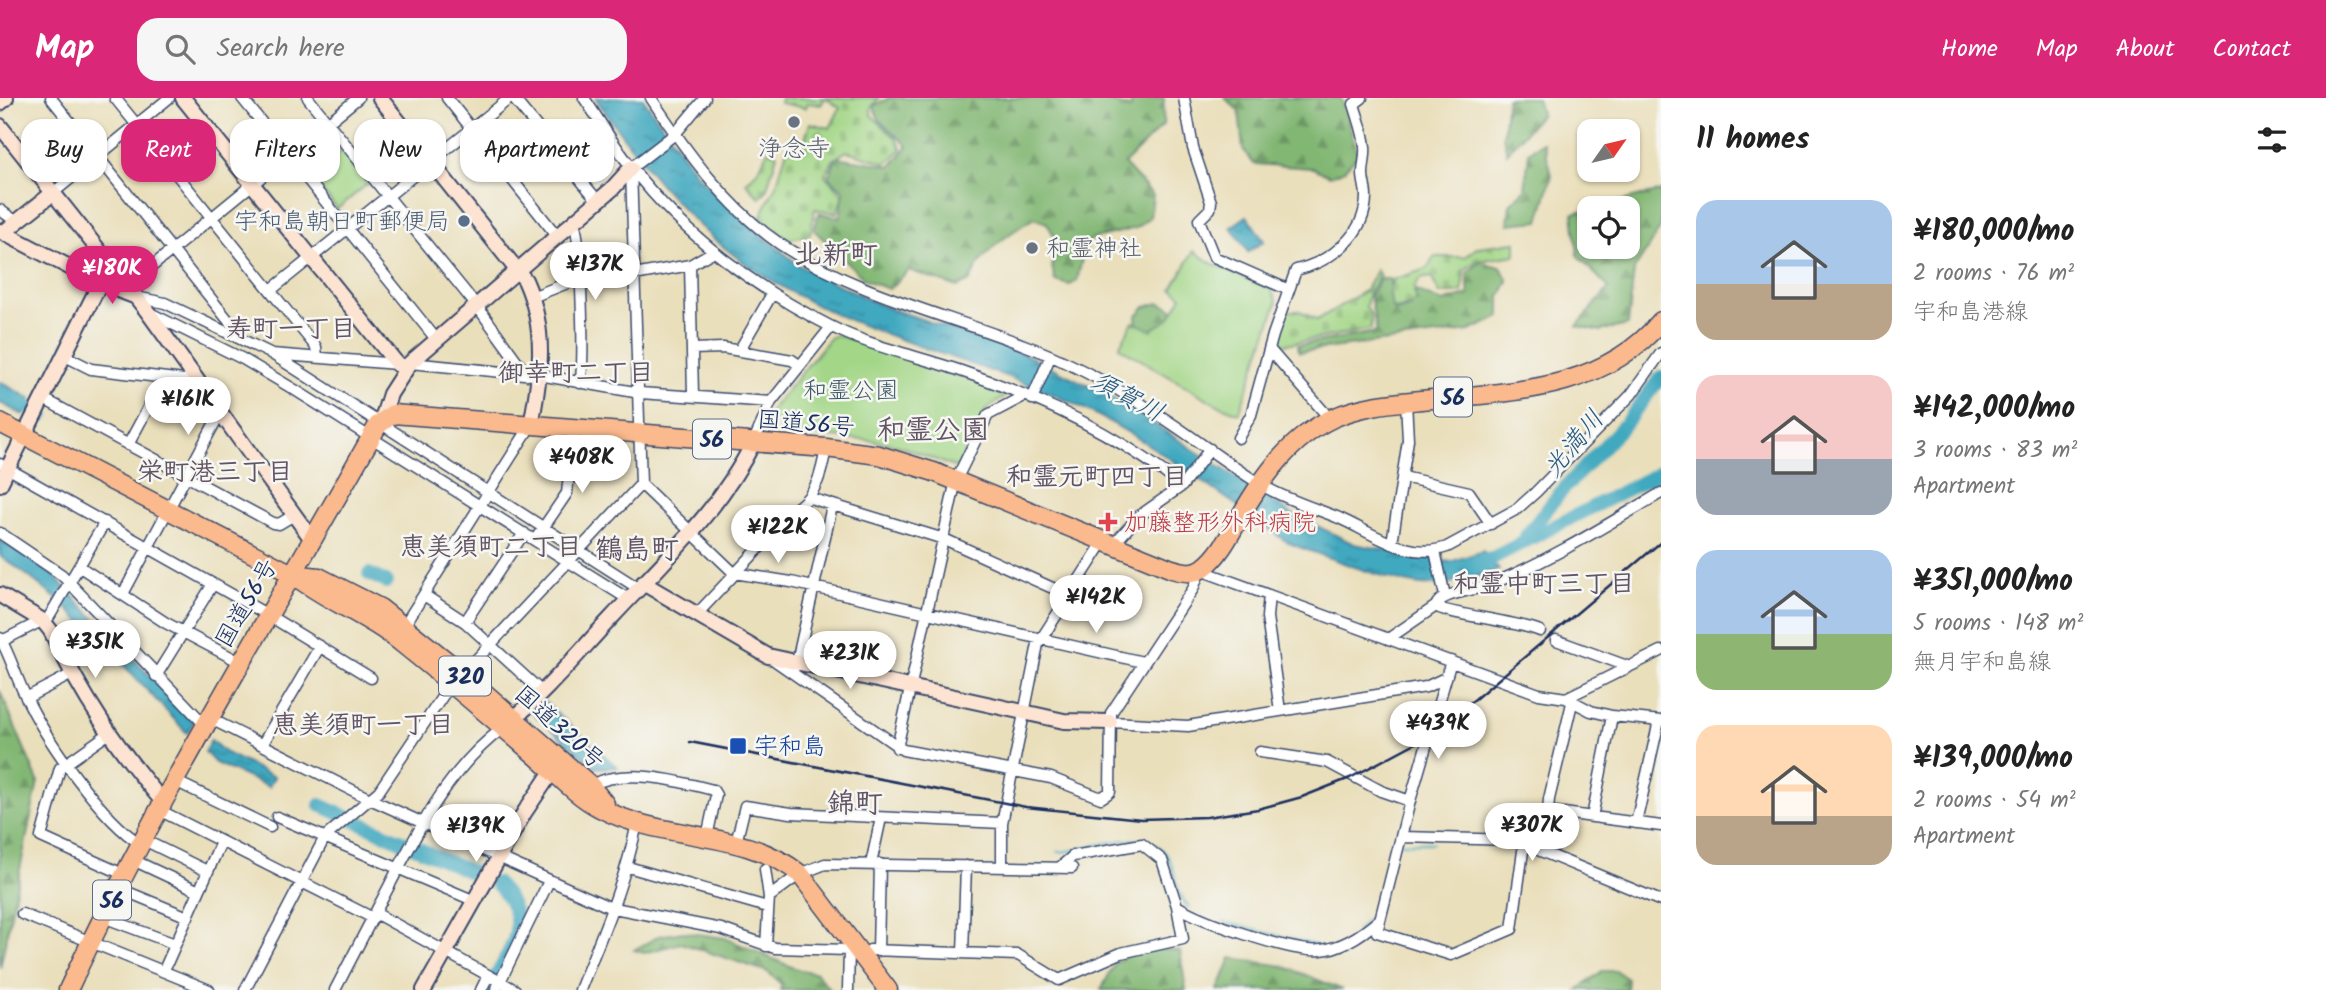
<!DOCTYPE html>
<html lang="en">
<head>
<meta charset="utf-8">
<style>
	:root { --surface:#fff; --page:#f6f6f6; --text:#222; --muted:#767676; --accent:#db2777 }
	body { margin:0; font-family:Kalam,"Klee One",sans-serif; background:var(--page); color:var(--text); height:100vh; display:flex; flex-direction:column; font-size:26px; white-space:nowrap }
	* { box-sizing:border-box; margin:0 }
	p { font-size:23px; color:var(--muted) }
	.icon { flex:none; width:38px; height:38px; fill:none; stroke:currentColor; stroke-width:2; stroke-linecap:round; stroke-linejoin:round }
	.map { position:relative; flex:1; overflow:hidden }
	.details { display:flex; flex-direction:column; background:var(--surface); width:665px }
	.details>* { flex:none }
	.hud { position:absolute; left:21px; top:21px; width:665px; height:63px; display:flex; gap:14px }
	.needle { width:46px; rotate:56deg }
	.fabs { position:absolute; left:1577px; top:21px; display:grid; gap:14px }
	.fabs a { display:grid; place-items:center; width:63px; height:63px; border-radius:14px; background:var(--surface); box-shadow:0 2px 5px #0004; font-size:35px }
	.price { position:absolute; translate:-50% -60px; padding:0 16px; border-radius:24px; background:#fff; color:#222; font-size:23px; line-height:46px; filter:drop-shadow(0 2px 4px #0008) }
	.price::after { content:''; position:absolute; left:50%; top:42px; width:21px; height:16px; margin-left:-10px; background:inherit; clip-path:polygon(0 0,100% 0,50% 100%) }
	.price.selected { background:var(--accent); color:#fff }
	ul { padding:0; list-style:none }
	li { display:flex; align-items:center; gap:21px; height:175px; padding:0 35px }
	li span { display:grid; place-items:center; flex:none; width:196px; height:140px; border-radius:21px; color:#555 }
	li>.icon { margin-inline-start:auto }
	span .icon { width:84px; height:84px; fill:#fffc; stroke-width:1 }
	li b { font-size:30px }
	h2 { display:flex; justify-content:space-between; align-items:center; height:84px; padding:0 35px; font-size:30px }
	.tag { padding:0 24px; border-radius:21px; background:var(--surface); box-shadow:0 2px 5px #0004; font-size:24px; line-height:63px }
	.tag.selected { background:var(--accent); color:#fff }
	header { display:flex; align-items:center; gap:42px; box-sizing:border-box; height:98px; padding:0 35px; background:var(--accent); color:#fff }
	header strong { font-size:33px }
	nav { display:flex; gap:38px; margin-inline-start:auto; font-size:24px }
	.search { width:490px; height:63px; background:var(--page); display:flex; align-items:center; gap:18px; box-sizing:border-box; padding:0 24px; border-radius:21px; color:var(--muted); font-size:26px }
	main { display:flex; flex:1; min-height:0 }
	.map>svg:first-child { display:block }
</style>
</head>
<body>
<header>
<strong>Map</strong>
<div class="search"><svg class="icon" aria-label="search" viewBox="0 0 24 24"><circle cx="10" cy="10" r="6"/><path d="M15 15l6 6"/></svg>Search here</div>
<nav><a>Home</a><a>Map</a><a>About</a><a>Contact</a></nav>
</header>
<main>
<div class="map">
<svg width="1661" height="892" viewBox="0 0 1661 892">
	<defs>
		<pattern id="forest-firs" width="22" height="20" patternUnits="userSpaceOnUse" patternTransform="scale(1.75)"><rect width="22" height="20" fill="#82b773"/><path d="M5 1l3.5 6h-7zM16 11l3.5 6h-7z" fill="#6a9562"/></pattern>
		<pattern id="cemetery-stones" width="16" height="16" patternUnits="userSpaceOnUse" patternTransform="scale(1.75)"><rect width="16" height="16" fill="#a3d686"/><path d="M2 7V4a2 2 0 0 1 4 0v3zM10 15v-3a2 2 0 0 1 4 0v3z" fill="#8cb876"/></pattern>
		<pattern id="water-ripples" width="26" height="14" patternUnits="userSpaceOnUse" patternTransform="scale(1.75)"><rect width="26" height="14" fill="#3fa8bf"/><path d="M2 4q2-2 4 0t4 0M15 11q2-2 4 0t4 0" fill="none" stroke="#34899e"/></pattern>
	</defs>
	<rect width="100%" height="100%" fill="#f6f6f2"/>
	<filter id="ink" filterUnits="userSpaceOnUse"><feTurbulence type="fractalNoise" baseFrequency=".0143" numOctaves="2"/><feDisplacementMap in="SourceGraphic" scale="14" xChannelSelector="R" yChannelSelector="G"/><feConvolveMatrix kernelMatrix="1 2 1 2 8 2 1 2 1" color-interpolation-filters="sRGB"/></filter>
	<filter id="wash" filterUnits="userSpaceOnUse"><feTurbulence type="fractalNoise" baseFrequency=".00686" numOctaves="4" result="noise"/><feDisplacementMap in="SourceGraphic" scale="28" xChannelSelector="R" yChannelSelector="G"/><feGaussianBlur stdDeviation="1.57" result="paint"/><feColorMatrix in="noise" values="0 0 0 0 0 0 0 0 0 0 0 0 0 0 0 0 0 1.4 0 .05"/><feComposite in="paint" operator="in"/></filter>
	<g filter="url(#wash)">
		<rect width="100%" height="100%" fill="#eadfbb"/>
		<!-- forest -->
		<path fill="url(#forest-firs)" stroke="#4e7368" stroke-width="2" d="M889,0H1094L1131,10V0H1164L1163,27L1124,66L1153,97L1150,119L1136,130L1091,141L1083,156L1077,183L1070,187L1055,183L1052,168L1059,147L1047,125L1034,120C1008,136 981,154 970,183L957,189L909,172L889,191L865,182L814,132L819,115L840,120L844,93L828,79L837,59L891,68L908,48L880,23L873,8Z
			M1225,0H1341L1358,57L1343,73L1330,78L1313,70L1254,66L1243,51L1239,13Z
			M1507,0H1537L1541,16L1507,55L1503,38Z
			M1543,44L1552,77L1539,123L1508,126L1510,106L1525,92L1529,54Z
			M1661,93V129L1634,172L1628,227L1601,233L1577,228L1609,190L1578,158L1573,115L1589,111V149H1628V110H1594Z
			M1480,164L1501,169L1508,183L1500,199V219L1469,233L1299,254L1298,247L1377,234L1370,197L1380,181H1390L1395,213L1410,210L1416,193L1442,204L1469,197L1467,175Z
			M1159,205L1170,209L1176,217L1173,225L1144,235L1137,228L1136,218L1145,209Z
			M0,593L38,683L0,870Z
			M683,834L725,840L796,871L816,875L830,892H780L782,887L768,874L681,845L644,855L634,852L659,838Z
			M1141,849L1180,853L1186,892H1101L1115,865Z
			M1231,860L1283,868L1343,892H1218Z
			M1602,873H1616L1628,881L1627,892H1578Z"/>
		<!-- cemetery -->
		<path fill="url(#cemetery-stones)" stroke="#5f8272" stroke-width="2" d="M781,0H879L871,10V17L896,40L902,51L886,65L847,53L834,61L825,77L843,97L837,115L815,111L810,137L787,142L760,120L777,85L787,51L803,48L810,25L830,30L840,10L825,0L821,7L807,5L806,10L780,5Z
			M768,52L777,57L766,93L760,100L746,85L759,71Z
			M1516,144V157L1478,163L1464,172L1462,194L1440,196L1431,179L1420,181L1414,190L1415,202L1409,208L1392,211L1389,190L1394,181L1427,171L1434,159H1465L1478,149Z
			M1376,172L1380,177L1369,194L1366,209L1371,217V231L1275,248L1286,213H1300L1317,222L1366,192Z"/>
		<!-- park -->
		<path fill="#a3d686" stroke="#5f8272" stroke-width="2" d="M345,50L371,83L337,111L310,78Z
			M1194,153L1211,165L1271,191L1277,204L1239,315L1216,306L1119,249L1133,224L1151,232L1169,221L1182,198L1172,191Z
			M838,237L1010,295L986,312L959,367L954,369L903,349L876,343L781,334L783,326L767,321L771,312L831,239Z"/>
		<!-- water -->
		<path fill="url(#water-ripples)" stroke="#2d6c8e" stroke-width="2" d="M595,0H643L698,78L730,111L800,168L880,207L1029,258L1101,294L1147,321L1290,415L1354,446L1450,464L1483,453L1499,472C1476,478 1446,489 1421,487C1391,484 1331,460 1299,449C1279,442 1260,423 1242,411C1191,376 1141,338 1085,311C964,253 842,240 731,155C675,112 636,56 595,0Z
			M1247,118L1264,143L1248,154L1231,129Z
			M0,284L31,301L23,317L0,305Z
			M0,442L52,476L194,624L187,635C128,573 72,505 0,458Z
			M545,604L617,669L596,670L534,616Z
			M211,642L224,654L274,679L269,689L215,665L205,654Z"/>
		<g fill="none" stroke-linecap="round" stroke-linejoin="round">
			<!-- stream -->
			<path stroke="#3fa8bf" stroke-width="2.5" d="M1401,745H1433
				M1492,746L1520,751
				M1058,754C1089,754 1143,725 1166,756C1178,773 1173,794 1189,809
				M1224,824L1315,847
				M1357,833L1374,815L1395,745"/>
			<!-- river -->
			<path stroke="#3fa8bf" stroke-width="14" d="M0,294L43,317
				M1526,438L1559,396L1625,326L1661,279
				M1475,469L1661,374
				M369,476L386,484
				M320,707L480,778
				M489,892C510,850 535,825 496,785"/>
		</g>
	</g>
	<g filter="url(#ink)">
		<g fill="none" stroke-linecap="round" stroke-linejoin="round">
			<!-- street casing -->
			<g stroke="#3a496c" stroke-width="13">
				<path id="street" d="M51,0L232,227L237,238
					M115,0L316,249L317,259
					M242,0L436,241
					M308,0L480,212L527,277
					M447,0L557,138
					M513,0L598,103
					M584,0C600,23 614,48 632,70C683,136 756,191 830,228C871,249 918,258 961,273C1038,299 1118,336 1182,388
					M651,0C686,53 727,110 780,146C855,196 941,215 1024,247C1068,263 1112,287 1151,312C1190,336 1226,366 1265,389C1288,402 1314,410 1339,420C1373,435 1408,463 1447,449L1517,411L1536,394L1631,297L1661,255
					M1184,0L1193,50L1211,104L1210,111L1199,122L1214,159L1289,192
					M631,70L675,36L705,0
					M53,95L169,0
					M0,112L17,124
					M574,124C581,141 585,266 580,285
					M128,188L358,0
					M271,192L510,0
					M136,199L165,205L272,256L638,490
					M532,199L580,180L634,177L690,167
					M150,215L243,261L295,292L628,501
					M692,251L723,250L792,262L799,267
					M1270,252L1330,321
					M739,253L772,196
					M272,256L397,266
					M63,257L91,271L184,282L195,280
					M410,265L545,278L640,295L771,304
					M693,297L690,167L714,153
					M42,300L273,425L279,426L294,417
					M1032,301L1050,259
					M1238,340L1251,317L1273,237L1296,172C1330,164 1366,137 1366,98C1366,91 1363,83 1363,76C1363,67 1366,58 1365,49C1364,35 1358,20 1354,6L1362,0
					M753,345L771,304L831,229
					M128,347L164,280
					M0,366L268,517L371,580
					M1403,379L1469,394L1491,426
					M641,386L734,475L791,484L1143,564
					M810,400L944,441L1068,497
					M0,435L62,477L205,627
					M535,442L567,395L574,331
					M1392,445L1408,342L1406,303
					M1113,447L1139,418L1182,388L1210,351
					M1435,453L1445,498
					M80,469L166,525L240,564
					M123,496L220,315
					M424,497L465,524L542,594
					M1269,497L1267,519L1280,613
					M1436,508C1441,494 1474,493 1489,487C1549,463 1605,428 1661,395
					M696,517L798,409C817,395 822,373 826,350
					M465,524L524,435
					M402,531L531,327
					M0,540C11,559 16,580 26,599C45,640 103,724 141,746
					M1388,541L1436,508C1441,515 1520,524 1540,533
					M1556,542L1627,568
					M2,543L49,519L105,424
					M771,560L903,652L1051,680L1101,700L1110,694L1111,615L1193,491L1200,472L1539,596L1566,600L1591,613L1612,618L1661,623
					M1451,563L1410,703L1377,834L1451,857L1512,831L1524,746
					M796,568L832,408
					M156,578L213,486
					M26,600L72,576
					M1566,600L1661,553
					M209,620L370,701L609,809L721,831L775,850L849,852L848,892
					M1110,624L1188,628L1426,589L1443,581
					M108,636L60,670L41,739L125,777
					M262,647L320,548
					M897,650L956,382L988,317L1024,298
					M1260,654L1327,664L1381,693L1410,703
					M175,683L270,729
					M589,688C624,669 675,682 713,692L716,697L707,739
					M159,712L373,820
					M1548,713L1661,728
					M277,719L475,803
					M1592,719L1612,618
					M1636,725L1659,623
					M1402,739L1514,742L1661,803
					M144,742L207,773
					M1514,742L1546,739L1549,701L1572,605
					M736,745L745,708L791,715L1002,725
					M133,762L199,793
					M871,766L881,720
					M628,769L767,809
					M1002,769V725L1038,546L1104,443
					M1059,770L1073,758L1142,746L1162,762L1177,808C1201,823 1294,856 1321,852C1342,850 1364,835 1379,822
					M765,771L769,799
					M118,790L188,819
					M375,815C411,748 441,676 503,630
					M22,816L209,892
					M103,819L175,846
					M766,848L769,799L800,776L825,766L1072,770
					M870,852L1018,857L1059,882L1121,855L1183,841L1177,808
					M878,853L880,766
					M963,855L966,768
					M164,872L221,744
					M245,892L325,739L379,693L444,596L641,386L631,70
					M335,892L375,815L515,892
					M481,892L488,878
					M496,892L549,783
					M580,892C602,836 625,785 637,725"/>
			</g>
			<!-- secondary casing -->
			<g stroke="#3a496c" stroke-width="18">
				<path id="secondary" d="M183,0L397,266L406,270
					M380,0L525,182C547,231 541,276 531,327
					M0,5L6,0
					M0,28L147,213L311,440
					M0,133L100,185L134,198
					M3,135L53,95
					M382,321L390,296L410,265L612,91L631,70
					M0,386L110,165
					M643,485L768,558L1064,623L1110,624
					M0,497L43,523L51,533C83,600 115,647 163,704
					M507,626C546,595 578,555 612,519C662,465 720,412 753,345
					M424,892L524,715L557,666"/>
			</g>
			<!-- highway casing -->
			<g stroke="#3a496c" stroke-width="21">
				<path id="highway" d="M0,325L292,476C327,503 369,518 404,547C448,582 491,619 534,656C555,674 576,698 600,710C664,744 743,730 800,776L888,892
					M292,476L319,479L380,510L463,576L590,687L605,706
					M68,892C158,697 273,514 378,327L393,316L826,350L879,357L934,374L1172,471C1183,474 1193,477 1203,470C1219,459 1231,435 1240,419C1263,379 1290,340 1333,320C1362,307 1391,305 1421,302C1506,294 1602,295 1661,223"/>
			</g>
			<!-- street -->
			<use href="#street" stroke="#fff" stroke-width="10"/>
			<!-- secondary -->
			<use href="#secondary" stroke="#fde3d1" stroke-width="14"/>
			<!-- highway -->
			<use href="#highway" stroke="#fbba8d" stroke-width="18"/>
			<!-- rail -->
			<path stroke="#1b2f5e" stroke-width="2.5" d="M690,644L1026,709L1141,721L1207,719L1258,711L1302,699L1350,680L1423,641L1475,601L1661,444"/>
		</g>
	</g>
	<!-- markers -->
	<g fill="#6b7280" stroke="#f6f6f2" stroke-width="2.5">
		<circle cx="794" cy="24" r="7"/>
		<circle cx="1032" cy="150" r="7"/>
	</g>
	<circle fill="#5c6f8a" stroke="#f6f6f2" stroke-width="2.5" cx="464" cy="123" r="7"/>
	<path fill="#e0444e" stroke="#f6f6f2" stroke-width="2.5" d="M1104.5 413.5h7v7h7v7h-7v7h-7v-7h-7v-7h7z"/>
	<rect fill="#1a4fb4" stroke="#f6f6f2" stroke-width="2.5" x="729" y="639" width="18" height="18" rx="3.5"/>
	<g text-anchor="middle" stroke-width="5" stroke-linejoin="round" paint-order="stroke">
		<!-- shield labels -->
		<g fill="#f6f6f2" stroke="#5d6b8a" stroke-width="2">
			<rect x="1434" y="279.5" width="38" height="39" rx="5"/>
			<rect x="693" y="321.5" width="38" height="39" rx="5"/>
			<rect x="439" y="558.5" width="52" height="39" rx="5"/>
			<rect x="93" y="782.5" width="38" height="39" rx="5"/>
		</g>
		<g font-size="23" font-weight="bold" fill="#1b2f5e">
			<text x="1453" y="307">56</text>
			<text x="712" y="349">56</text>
			<text x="465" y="586">320</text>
			<text x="112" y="810">56</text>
		</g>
		<!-- worship labels -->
		<g font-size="24" fill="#5b616d" stroke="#f6f6f2">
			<text x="794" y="58">浄念寺</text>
			<text x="1046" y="158" text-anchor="start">和霊神社</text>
		</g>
		<!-- service labels -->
		<g font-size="24" fill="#4e5e75" stroke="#f6f6f2" text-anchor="end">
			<text x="450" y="131">宇和島朝日町郵便局</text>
		</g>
		<!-- park labels -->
		<g font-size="24" fill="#3d5968" stroke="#f6f6f2">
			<text x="851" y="300">和霊公園</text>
		</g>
		<!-- street labels -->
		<g font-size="24" fill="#1b2f5e" stroke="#f6f6f2">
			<text transform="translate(806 325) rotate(5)" y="8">国道56号</text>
			<text transform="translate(246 505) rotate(-60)" y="8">国道56号</text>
			<text transform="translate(560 629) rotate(42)" y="8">国道320号</text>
		</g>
		<!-- health labels -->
		<g font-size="24" fill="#be3a42" stroke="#f6f6f2" text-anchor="start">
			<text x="1124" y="432">加藤整形外科病院</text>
		</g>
		<!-- transit labels -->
		<g font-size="24" fill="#164399" stroke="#f6f6f2" text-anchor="start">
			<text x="754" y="656">宇和島</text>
		</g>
		<!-- neighbourhood labels -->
		<g font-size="26" font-weight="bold" fill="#625464" stroke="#f6f6f2">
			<text x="291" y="239">寿町一丁目</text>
			<text x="576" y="283">御幸町二丁目</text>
			<text x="215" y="382">栄町港三丁目</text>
			<text x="1097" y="387">和霊元町四丁目</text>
			<text x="491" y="457">恵美須町二丁目</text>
			<text x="1544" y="494">和霊中町三丁目</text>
			<text x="363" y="635">恵美須町一丁目</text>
		</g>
		<!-- water labels -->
		<g font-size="26" font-style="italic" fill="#285980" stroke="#f6f6f2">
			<text transform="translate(1128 298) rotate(28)" y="9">須賀川</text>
			<text transform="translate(1573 345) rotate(-50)" y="9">光満川</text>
		</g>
		<!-- quarter labels -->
		<g font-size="28" font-weight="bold" fill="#625464" stroke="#f6f6f2">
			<text x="836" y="165">北新町</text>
			<text x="933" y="341">和霊公園</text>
			<text x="637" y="460">鶴島町</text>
			<text x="855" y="714">錦町</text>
		</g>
	</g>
</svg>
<div class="fabs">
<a><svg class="needle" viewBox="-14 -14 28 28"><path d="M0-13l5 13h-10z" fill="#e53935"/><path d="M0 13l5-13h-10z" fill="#767676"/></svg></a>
<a><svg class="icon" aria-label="locate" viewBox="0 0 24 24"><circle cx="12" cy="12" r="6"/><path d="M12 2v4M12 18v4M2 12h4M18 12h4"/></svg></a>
</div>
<b class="price" style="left:595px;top:204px">¥137K</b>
<b class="price selected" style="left:112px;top:208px">¥180K</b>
<b class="price" style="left:188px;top:339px">¥161K</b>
<b class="price" style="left:582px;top:397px">¥408K</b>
<b class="price" style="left:778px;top:467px">¥122K</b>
<b class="price" style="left:1096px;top:537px">¥142K</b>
<b class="price" style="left:95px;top:582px">¥351K</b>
<b class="price" style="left:850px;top:593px">¥231K</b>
<b class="price" style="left:1438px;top:663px">¥439K</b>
<b class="price" style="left:1532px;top:765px">¥307K</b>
<b class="price" style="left:476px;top:766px">¥139K</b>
<div class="hud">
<a class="tag">Buy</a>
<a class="tag selected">Rent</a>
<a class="tag">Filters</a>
<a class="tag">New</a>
<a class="tag">Apartment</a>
</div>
</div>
<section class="details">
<h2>11 homes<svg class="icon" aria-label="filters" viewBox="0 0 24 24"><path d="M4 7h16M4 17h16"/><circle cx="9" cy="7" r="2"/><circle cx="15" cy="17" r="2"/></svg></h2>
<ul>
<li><span style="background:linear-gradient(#a9c7e8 60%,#b9a48a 0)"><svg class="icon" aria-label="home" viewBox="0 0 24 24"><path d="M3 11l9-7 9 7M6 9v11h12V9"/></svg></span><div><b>¥180,000/mo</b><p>2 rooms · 76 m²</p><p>宇和島港線</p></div></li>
<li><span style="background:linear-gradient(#f6c9c9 60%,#9aa5b1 0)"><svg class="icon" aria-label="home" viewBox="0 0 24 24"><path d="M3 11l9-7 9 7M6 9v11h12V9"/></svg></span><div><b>¥142,000/mo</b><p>3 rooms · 83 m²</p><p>Apartment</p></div></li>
<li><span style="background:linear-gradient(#a9c7e8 60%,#8fb573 0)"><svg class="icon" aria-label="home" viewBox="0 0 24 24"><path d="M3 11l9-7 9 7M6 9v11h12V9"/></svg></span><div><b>¥351,000/mo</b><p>5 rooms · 148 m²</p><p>無月宇和島線</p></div></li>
<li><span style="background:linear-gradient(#ffd9b3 65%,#b9a48a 0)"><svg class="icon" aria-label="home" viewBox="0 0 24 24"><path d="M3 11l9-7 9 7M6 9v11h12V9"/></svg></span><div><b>¥139,000/mo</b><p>2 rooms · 54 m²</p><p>Apartment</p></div></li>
</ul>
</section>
</main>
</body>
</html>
